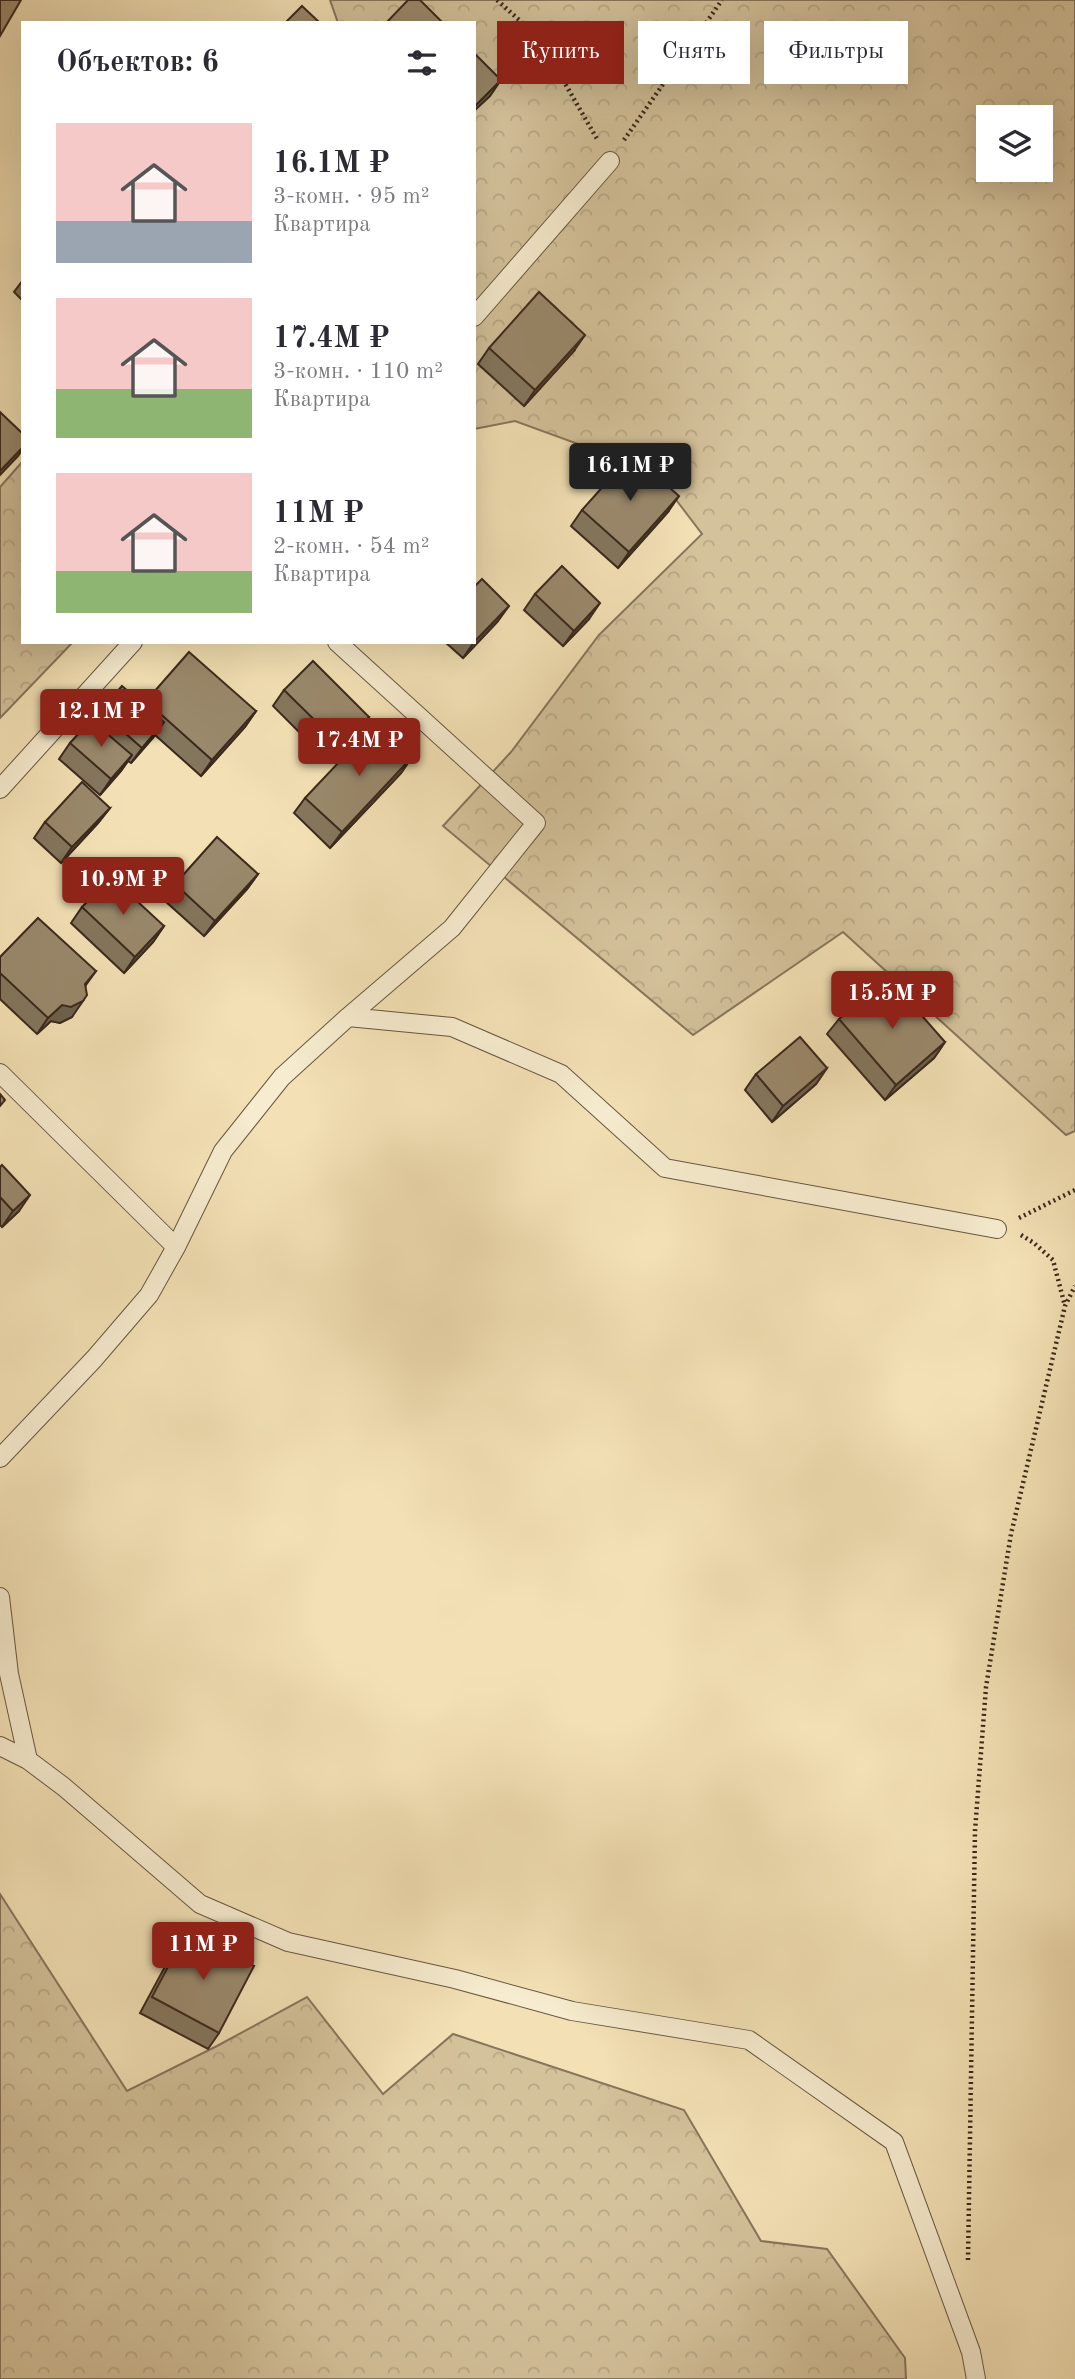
<!DOCTYPE html>
<html lang="ru">
<head>
<meta charset="utf-8">
<style>
	:root { --surface:#fff; --page:#f2f2f3; --text:#2b2b33; --muted:#7c7c81; --accent:#8f2418 }
	body { margin:0; font-family:"Old Standard TT",serif; background:var(--page); color:var(--text); height:100vh; display:flex; flex-direction:column; font-size:26px; white-space:nowrap }
	* { box-sizing:border-box; margin:0 }
	p { font-size:23px; color:var(--muted) }
	.icon { flex:none; width:38px; height:38px; fill:none; stroke:currentColor; stroke-width:2; stroke-linecap:round; stroke-linejoin:round }
	.map { position:relative; flex:1; overflow:hidden }
	.details { position:absolute; left:21px; top:21px; width:455px; height:623px; display:flex; flex-direction:column; background:var(--surface); border-radius:0px; box-shadow:0 7px 28px #0002 }
	.details>* { flex:none }
	.banner { position:absolute; left:497px; top:21px; width:472px; height:63px; display:flex; gap:14px }
	.tools { position:absolute; left:976px; top:105px; display:grid; gap:14px }
	.tools a { display:grid; place-items:center; width:77px; height:77px; border-radius:0px; background:var(--surface); box-shadow:0 7px 28px #0002; font-size:35px }
	.price { position:absolute; translate:-50% -60px; padding:0 16px; border-radius:7px; background:var(--accent); color:#fff; font-size:23px; line-height:46px; filter:drop-shadow(0 2px 4px #0008) }
	.price::after { content:''; position:absolute; left:50%; top:42px; width:21px; height:16px; margin-left:-10px; background:inherit; clip-path:polygon(0 0,100% 0,50% 100%) }
	.price.active { background:#222; color:#fff }
	ul { padding:0; list-style:none }
	li { display:flex; align-items:center; gap:21px; height:175px; padding:0 35px }
	li span { display:grid; place-items:center; flex:none; width:196px; height:140px; border-radius:0px; color:#555 }
	li>.icon { margin-inline-start:auto }
	span .icon { width:84px; height:84px; fill:#fffc; stroke-width:1 }
	li b { font-size:30px }
	h2 { display:flex; justify-content:space-between; align-items:center; height:84px; padding:0 35px; font-size:30px }
	.pill { padding:0 24px; border-radius:0px; background:var(--surface); box-shadow:0 7px 28px #0002; font-size:24px; line-height:63px }
	.pill.active { background:var(--accent); color:#fff }
	.map>svg:first-child { display:block }
</style>
</head>
<body>
<div class="map">
<svg width="1075" height="2379" viewBox="0 0 1075 2379">
	<defs>
		<pattern id="forest-crowns" width="20" height="18" patternUnits="userSpaceOnUse" patternTransform="scale(1.75)"><rect width="20" height="18" fill="#d4c29b"/><path d="M2 6a3 3 0 1 1 6 0M12 15a3 3 0 1 1 6 0" fill="none" stroke="#b7a785"/></pattern>
	</defs>
	<rect width="100%" height="100%" fill="#f3e1b5"/>
	<filter id="stains"><feTurbulence type="fractalNoise" baseFrequency=".00286" numOctaves="4"/><feColorMatrix values="0 0 0 0 .2 0 0 0 0 .09 0 0 0 0 .02 0 0 0 .5 -.17"/></filter>
	<radialGradient id="worn" r=".72"><stop offset=".6" stop-color="#630" stop-opacity="0"/><stop offset="1" stop-color="#630" stop-opacity=".3"/></radialGradient>
	<!-- forest -->
	<path fill="url(#forest-crowns)" stroke="#87765c" stroke-width="2" fill-rule="evenodd" d="M330,0H1075V1131L1066,1135L843,932L693,1035L443,826L511,752L599,635L702,534L655,472L515,421L474,429V23H338ZM989,117H1041V170H989Z
		M23,461V642H73L0,718V487Z
		M0,1894L127,2091L217,2046L307,1997L383,2094L453,2034L684,2110L761,2241L827,2249L905,2358L906,2379H0Z"/>
	<g fill="none" stroke-linecap="round" stroke-linejoin="round">
		<!-- service casing -->
		<g stroke="#685742" stroke-width="20">
			<path id="service" d="M474,317L610,161
				M337,642L536,823L452,928L348,1017
				M0,789L133,642
				M0,1073L176,1247
				M0,1458L94,1359L149,1295L176,1247L223,1151L282,1077L348,1017L452,1027L561,1074L665,1168L997,1229
				M0,1597L9,1674L28,1760L64,1787L200,1904L288,1942L455,1979L572,2011L749,2040L894,2142L971,2352L976,2379
				M0,1746L28,1760"/>
		</g>
		<!-- path -->
		<path stroke="#3a291c" stroke-width="4.5" stroke-dasharray="2 3.5" stroke-linecap="butt" d="M497,0L539,38L597,139
			M624,140L722,0
			M1019,1218L1075,1190
			M1021,1235L1034,1243L1053,1260L1065,1306
			M968,2260L975,1831L986,1687L1011,1534L1065,1306L1075,1286"/>
		<!-- service -->
		<use href="#service" stroke="#f7eccf" stroke-width="18"/>
	</g>
	<!-- wall -->
	<path fill="#84765d" stroke="#3a291c" stroke-width="2" d="M23,280V301L14,292Z
		M489,348L574,351L524,406L478,364Z
		M582,510L668,512L618,568L571,526Z
		M535,594L589,619L563,646L524,610Z
		M498,621L463,658L445,642H474Z
		M284,690L369,717L358,733L329,762L273,706Z
		M146,701L256,711L245,727L201,776L155,735L131,763L128,761L121,771L100,795L59,759L70,743L93,721L100,711L144,704Z
		M412,757L401,773L330,848L294,813L305,798Z
		M110,808L98,823L61,863L34,838L45,822Z
		M258,874L247,889L204,936L164,900L175,884Z
		M82,907L164,926L153,942L124,973L71,923Z
		M0,957L96,971L86,985L72,1017L60,1023L51,1021L37,1034L0,999Z
		M839,1019L945,1042L934,1058L885,1100L827,1034Z
		M827,1068L816,1084L772,1122L745,1090L756,1074Z
		M0,1167L19,1211L2,1227L0,1225Z
		M187,1931L219,2033L208,2049L140,2013L176,1946Z"/>
	<!-- shaded-wall -->
	<path fill="#6c604c" stroke="#3a291c" stroke-width="2" d="M501,80L490,96L474,111V107Z
		M585,335L574,351L524,406L535,390Z
		M23,447V449L18,456L0,475V471Z
		M679,496L668,512L618,568L629,552Z
		M600,603L589,619L563,646L574,631Z
		M509,606L498,621L463,658L474,642Z
		M256,711L245,727L201,776L212,760Z
		M369,717L358,733L329,762L341,746Z
		M164,722L153,738L131,763L142,748Z
		M132,755L121,771L100,795L111,779Z
		M412,757L401,773L330,848L342,832Z
		M110,808L98,823L61,863L72,847Z
		M258,874L247,889L204,936L215,921Z
		M164,926L153,942L124,973L135,957Z
		M83,1001L72,1017L60,1023L51,1021L37,1034L48,1018L62,1005Z
		M945,1042L934,1058L885,1100L896,1085Z
		M827,1068L816,1084L772,1122L783,1106Z
		M30,1195L19,1211L2,1227L13,1211Z"/>
	<!-- building -->
	<path fill="#9a896c" stroke="#3a291c" stroke-width="2" d="M0,0H21L0,36Z
		M408,0H420L443,23H386Z
		M302,6L320,23H285Z
		M474,53L501,80L474,107Z
		M539,292L585,335L535,390L489,348Z
		M0,412L23,434V447L0,471Z
		M632,454L679,496L629,552L582,510Z
		M562,566L600,603L574,631L535,594Z
		M482,579L509,606L474,642V587Z
		M189,652L256,711L212,760L146,701Z
		M313,661L369,717L341,746L284,690Z
		M122,686L164,722L142,748L100,711Z
		M91,720L132,755L111,779L70,743Z
		M376,723L412,757L342,832L305,798Z
		M82,782L110,808L72,847L45,822Z
		M217,837L258,874L215,921L175,884Z
		M111,877L164,926L135,957L82,907Z
		M38,918L96,971L85,984L87,995L83,1001L71,1007L62,1005L48,1018L0,973V957Z
		M887,976L945,1042L896,1085L839,1019Z
		M800,1037L827,1068L783,1106L756,1074Z
		M0,1094L5,1100L0,1106Z
		M2,1165L30,1195L13,1211L0,1197V1167Z
		M187,1931L254,1966L219,2033L152,1997Z"/>
	<rect width="100%" height="100%" filter="url(#stains)"/>
	<rect width="100%" height="100%" fill="url(#worn)"/>
</svg>
<div class="tools">
<a><svg class="icon" aria-label="layers" viewBox="0 0 24 24"><path d="M12 4l9 5-9 5-9-5zM3 14l9 5 9-5"/></svg></a>
</div>
<b class="price active" style="left:630px;top:503px">16.1M ₽</b>
<b class="price" style="left:101px;top:749px">12.1M ₽</b>
<b class="price" style="left:359px;top:778px">17.4M ₽</b>
<b class="price" style="left:123px;top:917px">10.9M ₽</b>
<b class="price" style="left:892px;top:1031px">15.5M ₽</b>
<b class="price" style="left:203px;top:1982px">11M ₽</b>
<div class="banner">
<a class="pill active">Купить</a>
<a class="pill">Снять</a>
<a class="pill">Фильтры</a>
</div>
<section class="details">
<h2>Объектов: 6<svg class="icon" aria-label="filters" viewBox="0 0 24 24"><path d="M4 7h16M4 17h16"/><circle cx="9" cy="7" r="2"/><circle cx="15" cy="17" r="2"/></svg></h2>
<ul>
<li><span style="background:linear-gradient(#f6c9c9 70%,#9aa5b1 0)"><svg class="icon" aria-label="home" viewBox="0 0 24 24"><path d="M3 11l9-7 9 7M6 9v11h12V9"/></svg></span><div><b>16.1M ₽</b><p>3-комн. · 95 m²</p><p>Квартира</p></div></li>
<li><span style="background:linear-gradient(#f6c9c9 65%,#8fb573 0)"><svg class="icon" aria-label="home" viewBox="0 0 24 24"><path d="M3 11l9-7 9 7M6 9v11h12V9"/></svg></span><div><b>17.4M ₽</b><p>3-комн. · 110 m²</p><p>Квартира</p></div></li>
<li><span style="background:linear-gradient(#f6c9c9 70%,#8fb573 0)"><svg class="icon" aria-label="home" viewBox="0 0 24 24"><path d="M3 11l9-7 9 7M6 9v11h12V9"/></svg></span><div><b>11M ₽</b><p>2-комн. · 54 m²</p><p>Квартира</p></div></li>
</ul>
</section>
</div>
</body>
</html>
